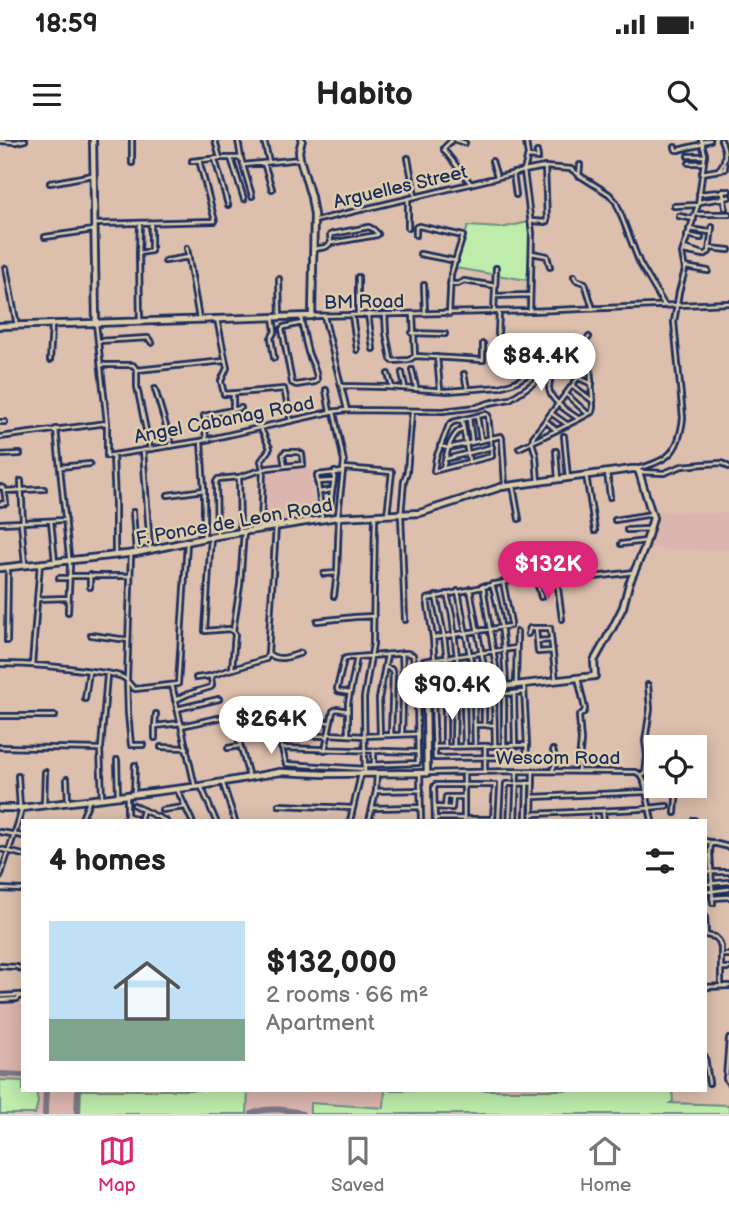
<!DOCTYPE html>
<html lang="en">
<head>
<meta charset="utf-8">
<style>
	:root { --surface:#fff; --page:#f6f6f6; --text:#222; --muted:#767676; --line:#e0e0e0; --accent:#db2777 }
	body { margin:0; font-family:"Balsamiq Sans",sans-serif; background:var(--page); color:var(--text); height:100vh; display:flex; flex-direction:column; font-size:26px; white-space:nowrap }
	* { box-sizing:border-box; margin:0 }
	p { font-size:23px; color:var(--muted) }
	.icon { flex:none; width:38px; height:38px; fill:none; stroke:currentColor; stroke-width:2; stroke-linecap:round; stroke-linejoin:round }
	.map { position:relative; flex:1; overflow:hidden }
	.side { position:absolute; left:21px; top:679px; width:686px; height:273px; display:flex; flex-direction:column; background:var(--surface); border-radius:0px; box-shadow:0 4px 18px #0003 }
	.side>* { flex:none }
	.controls { position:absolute; left:644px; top:595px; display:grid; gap:14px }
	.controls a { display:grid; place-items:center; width:63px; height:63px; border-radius:0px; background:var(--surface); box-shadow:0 4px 18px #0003; font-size:35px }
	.price { position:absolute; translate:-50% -60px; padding:0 16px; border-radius:24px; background:#fff; color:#222; font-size:23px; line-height:46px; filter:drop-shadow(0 2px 4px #0008) }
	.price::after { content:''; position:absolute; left:50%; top:42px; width:21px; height:16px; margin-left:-10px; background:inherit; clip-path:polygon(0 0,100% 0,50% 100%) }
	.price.current { background:var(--accent); color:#fff }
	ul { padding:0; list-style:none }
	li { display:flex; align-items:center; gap:21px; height:175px; padding:0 28px }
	li span { display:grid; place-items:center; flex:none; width:196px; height:140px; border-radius:0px; color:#555 }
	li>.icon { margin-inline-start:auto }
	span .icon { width:84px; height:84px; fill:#fffc; stroke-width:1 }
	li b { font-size:30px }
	h2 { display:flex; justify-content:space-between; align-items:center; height:84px; padding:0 28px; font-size:30px }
	.status { display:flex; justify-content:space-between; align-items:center; height:49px; padding:0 35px; background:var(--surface); direction:ltr }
	.status svg { height:19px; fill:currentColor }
	header { display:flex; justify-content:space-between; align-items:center; height:91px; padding:0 28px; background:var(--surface); font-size:32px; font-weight:800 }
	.dock { display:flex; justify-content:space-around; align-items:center; height:98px; border-top:2px solid var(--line); background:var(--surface); font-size:19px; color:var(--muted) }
	.dock a { display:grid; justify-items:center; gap:4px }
	.dock .current { color:var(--accent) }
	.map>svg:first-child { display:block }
</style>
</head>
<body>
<div class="status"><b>18:59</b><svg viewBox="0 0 49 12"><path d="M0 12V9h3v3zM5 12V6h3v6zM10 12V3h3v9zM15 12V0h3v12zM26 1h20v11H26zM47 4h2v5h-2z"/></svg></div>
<header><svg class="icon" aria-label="menu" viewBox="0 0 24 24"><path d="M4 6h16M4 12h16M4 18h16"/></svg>Habito<svg class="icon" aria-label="search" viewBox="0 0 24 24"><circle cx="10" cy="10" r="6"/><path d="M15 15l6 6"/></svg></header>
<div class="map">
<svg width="729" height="974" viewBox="0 0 729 974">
	<rect width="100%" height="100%" fill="#ddbfad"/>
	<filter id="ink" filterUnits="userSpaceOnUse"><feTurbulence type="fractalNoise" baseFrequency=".0143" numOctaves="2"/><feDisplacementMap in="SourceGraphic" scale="14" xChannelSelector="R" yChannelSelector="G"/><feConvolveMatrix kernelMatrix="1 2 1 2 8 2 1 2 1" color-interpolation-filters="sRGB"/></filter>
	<g filter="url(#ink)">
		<!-- built -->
		<path fill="#dbb6af" d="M304,326L310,332L316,378L261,386L263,329Z
			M653,372L729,373V410L647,409L651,400L656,378Z
			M0,862L23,863V950H385V956L668,963L673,961L729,964V974H0Z"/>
		<!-- green -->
		<path fill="#bdecab" stroke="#6c8e84" stroke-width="2" d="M529,82L531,98L527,140L455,128L468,86L501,88Z
			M0,940L23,941V950H36L38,962L35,974H0Z
			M81,950H248L247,974H80Z
			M385,950H672L673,961L670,963L729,965V974H310V963L384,968Z"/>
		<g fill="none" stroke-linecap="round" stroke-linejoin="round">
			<!-- taxiway -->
			<path stroke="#7c7786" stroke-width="6" d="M0,934L23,935
				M45,974L46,950
				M77,974L78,950
				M252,974C263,967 290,969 302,974"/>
			<!-- minor casing -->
			<g stroke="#1b2f5e" stroke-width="8">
				<path id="minor" d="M132,0V23
					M215,0L220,18H241
					M238,0L241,18L252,56
					M264,0L269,22
					M452,0L444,8V10L471,44
					M456,0L465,3
					M528,0L526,2L528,15L524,31L532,93L530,171
					M0,1L16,2L25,0
					M702,2L710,0
					M675,7L676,10H678L703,4
					M688,16H705
					M528,17L538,18L537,12
					M231,18L244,59
					M408,18L415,56
					M215,19L228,65
					M192,21L220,18
					M492,21L497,37
					M264,23L272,49
					M689,23H703
					M244,25L300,19
					M718,30C727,22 726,10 721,0
					M513,33L516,55
					M702,33L725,29V25
					M579,36L580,25
					M50,43L93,35
					M723,51L725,68
					M699,54L729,51
					M699,62L729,57
					M674,66L698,65
					M696,74H729
					M679,76L694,79
					M314,81L524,31L545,27L571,29L582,37L609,54L616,62L640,124L665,166
					M532,81L546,82L547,81L545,27
					M94,84L215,81L199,20
					M140,84L139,113L140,182
					M408,88V60
					M689,89L710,92
					M416,95V87L419,86L463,96L451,134L449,174
					M687,95L701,98
					M45,97L94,90
					M187,108L199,179
					M684,108L703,114
					M710,108L729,110
					M314,109L326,107L331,103L330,95L332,94L369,87L373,89L378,94L377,95L331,103
					M683,111L704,115
					M139,113L151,111V83
					M532,113L547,116L550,127
					M420,114L456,121
					M704,115L709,112L712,87
					M165,121L189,117
					M685,127L708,131
					M6,128L17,186
					M574,136L576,140L585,143L593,169
					M279,139L280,177
					M450,144H458L464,141L496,146
					M424,145L425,173
					M495,156L530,155
					M494,172L496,128
					M499,172L498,194L502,204L512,208L528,207L551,235C551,239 549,243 549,247C549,261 569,272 579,279
					M358,174V137
					M368,174L373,209
					M385,174L386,193L391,219L393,221L409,220L415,216L483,220V204
					M413,174L415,216
					M352,175L357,210
					M312,176L530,171L729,163
					M324,176L347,270
					M273,177L275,191L271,198L274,218
					M301,178C303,190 305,201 308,212C311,222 317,229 317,240L315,242L296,245L292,243L282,189L284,187L302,183
					M217,179L227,228L221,241L224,254L284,249L291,281
					M96,183L107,283V316L201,301L330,272L347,270L443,271L477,267L489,263L510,259L550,232L578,210L589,197
					M412,193L445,194
					M98,201L148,198L152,203
					M504,205L500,211L503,224L505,226L527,225L540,220
					M528,207L569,202H584
					M509,208L514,225
					M517,208L529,224
					M437,217L440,249
					M50,220L52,185
					M101,225H133L137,230
					M137,230L224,221
					M137,230V247L150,309
					M412,230L416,247
					M402,233L405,247
					M388,234L392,247
					M464,234L467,248
					M579,238L592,244
					M341,246L387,247L448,251L500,247L515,242L560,216
					M573,246L593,261
					M155,249L172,306
					M326,250L330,272
					M567,255L588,274
					M233,268V254
					M334,272L344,322L338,375
					M551,273L568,285
					M486,274L488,275L492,316L434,331L436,318L449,285L453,282Z
					M477,276L481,300
					M469,278L472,302
					M462,280L469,321
					M546,281L556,290
					M0,282H5
					M260,287L270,308L261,321L263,329L261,389
					M56,289L70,426L68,472
					M564,296L568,338
					M0,297L107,283
					M206,300L204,276L241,268
					M201,301L204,350V398
					M440,306L448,308L501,296L502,298L505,345
					M519,308C544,296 569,285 592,272L593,267L590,226H587L533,297L532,302L536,316L538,342
					M143,310L150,408
					M556,311L558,339
					M0,315L20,314
					M113,316L115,363V414
					M446,319L492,307
					M60,327L90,324
					M344,328L392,332L387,375
					M443,328C447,314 449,296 463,288
					M636,329C669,321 679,312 683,278L674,182L679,152L685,130L682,113L698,65L705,14L701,0
					M607,332L610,357
					M640,332L664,333L682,326L704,324L722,323L729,327
					M586,335L595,391
					M239,337L240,391
					M21,341L23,382
					M317,342L334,341
					M513,346L519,379
					M0,347L4,348L6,363L0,364
					M4,351L44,349
					M319,352L332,350
					M168,355L204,350
					M320,368L330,366L335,332
					M133,372L136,413
					M322,379L317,335L343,332
					M615,380L652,374
					M51,381L55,422
					M21,382L25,424
					M0,383L66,380
					M276,386L268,513C277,522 290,517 301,513
					M627,390L649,389
					M217,395L216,342L218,339L239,337L268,328L303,324L302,314L298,312H285L283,315L285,326
					M621,404L646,401
					M131,414L127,539L128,573L131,605H143
					M324,434L337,433
					M59,438H69V436H130
					M557,441L562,479
					M492,444C502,477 505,512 506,547
					M483,446L499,546
					M90,447V435
					M470,449L488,549
					M458,451L476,548
					M447,454L452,475L461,551
					M334,456L337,433L339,377
					M436,456L444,496L449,535
					M541,457L538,446L539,444L634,432
					M37,459L68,458
					M405,480L401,375L404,341L407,332L412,272
					M317,481L355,477L374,476
					M536,488L538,512L552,511
					M233,491L240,445L244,391
					M528,494L530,488H550L556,541
					M91,495L128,500
					M433,498L510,486L511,483L503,442
					M7,501L8,427
					M537,501L551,500
					M402,513C404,540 403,567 402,594
					M0,524C33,524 65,527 98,532C105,533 118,534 124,538C129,541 129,546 135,549L178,544L187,403
					M32,525L40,423
					M385,527L391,529L393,533L391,595
					M232,528L233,529L266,519L268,514
					M196,538L210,536L232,529L235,494L233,491L229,489L205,491L211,396
					M578,538L585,569L584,572L579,576L581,601L578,631
					M436,540L433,498L427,459L510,441
					M172,545L195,647
					M516,546L517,492
					M350,553L338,551L337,549L344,519L346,518L407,513L413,515L417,549L418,623L365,625
					M514,554L515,605
					M426,555L427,546L421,523L423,521L516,508
					M494,555L495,605
					M504,555V604
					M433,556L435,618L526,617L527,605L524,547
					M484,556V585
					M474,557L475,606
					M464,558L465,606
					M85,559L89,531
					M175,560L188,554L211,547L212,545L211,537
					M445,560V606
					M433,561L524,552
					M177,569L219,559
					M156,574L155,586L181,583
					M0,576H55
					M330,582L276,585L286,624L365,629
					M475,585H494
					M181,586L223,577
					M328,594L364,596L416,594
					M380,594L379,559L387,515
					M278,595L327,596
					M348,595V563L357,517
					M238,597L249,637
					M155,598V586
					M454,605L455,559
					M485,606V631
					M0,607L100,609L101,608L107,535
					M161,607L187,608
					M434,607L527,605
					M228,608L239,606
					M281,608L418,612
					M100,609L102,658
					M325,610L333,571L337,569L348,571
					M374,611V625
					M117,620L118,656
					M552,631L556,622L553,610
					M420,632L421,681
					M427,633L517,631L636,632L641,635L644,641L652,681
					M365,634L364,558L373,504L375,376
					M18,636L20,668
					M641,636L645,634L647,616L645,601L650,569L648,545
					M67,639L68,662
					M644,643L656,642
					M223,644L235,681
					M201,646L216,681
					M177,649L192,681
					M376,651L421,650
					M134,654L135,625
					M533,657L645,652
					M44,665L45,632
					M134,665L143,670
					M279,665L353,668
					M435,667L452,668L453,657H463
					M372,668L421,667
					M445,668L446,657H453
					M162,670L185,667
					M592,671V681
					M603,671L604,681
					M675,673L677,646
					M533,674L639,669L667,666
					M127,675L140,681L143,670L166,681
					M435,678L493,679L495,645H435L434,647L435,681
					M81,681L89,661
					M125,681L127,675V656
					M350,681L361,634
					M369,681L376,651L377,633
					M464,681V632
					M504,681L506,644L533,643
					M515,681L517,631
					M526,681L527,643
					M532,681L533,631
					M694,681V680
					M0,692L23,696
					M705,701L729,707
					M711,702L710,712L713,763
					M0,709L23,715
					M705,732H729
					M0,737L18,683L22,668
					M705,744L729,742
					M0,749L23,750
					M705,752L729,749
					M712,758L729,757
					M705,776L706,795L715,797L719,801L721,807V846
					M721,815H729
					M0,826L17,827L23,830
					M721,828H729
					M705,847L729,846
					M0,856L20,855
					M0,860L17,859L23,854
					M729,899L726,939L729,943
					M705,917L709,943"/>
			</g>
			<!-- tertiary casing -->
			<g stroke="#1b2f5e" stroke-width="10">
				<path id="tertiary" d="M93,0L96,183
					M0,186L312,176L314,75L311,57L300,19L299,11L302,0
					M0,428L136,413L204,398L337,377L420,373L501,347L632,329H637L639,332L653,378L644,409L629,444L623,467L613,487L594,521L595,536L426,555L427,633L324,634L280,632L201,646L22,668H0"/>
			</g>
			<!-- minor -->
			<use href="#minor" stroke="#dfccaa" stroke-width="2.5"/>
			<!-- tertiary -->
			<use href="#tertiary" stroke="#dfccaa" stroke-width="4.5"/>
		</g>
	</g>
	<g text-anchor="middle" stroke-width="5" stroke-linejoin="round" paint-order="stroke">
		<!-- street labels -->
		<g font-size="19" fill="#1b2f5e" stroke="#dfccaa">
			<text transform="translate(400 46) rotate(-13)" y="7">Arguelles Street</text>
			<text transform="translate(364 161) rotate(-1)" y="7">BM Road</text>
			<text transform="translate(224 279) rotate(-11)" y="7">Angel Cabanag Road</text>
			<text transform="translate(234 381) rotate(-10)" y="7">F. Ponce de Leon Road</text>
			<text x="558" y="624">Wescom Road</text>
		</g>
	</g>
</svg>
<div class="controls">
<a><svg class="icon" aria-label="locate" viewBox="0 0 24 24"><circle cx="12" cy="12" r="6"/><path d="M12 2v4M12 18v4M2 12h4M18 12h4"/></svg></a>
</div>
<b class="price" style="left:541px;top:253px">$84.4K</b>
<b class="price current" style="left:548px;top:461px">$132K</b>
<b class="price" style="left:452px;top:582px">$90.4K</b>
<b class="price" style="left:271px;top:616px">$264K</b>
<section class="side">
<h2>4 homes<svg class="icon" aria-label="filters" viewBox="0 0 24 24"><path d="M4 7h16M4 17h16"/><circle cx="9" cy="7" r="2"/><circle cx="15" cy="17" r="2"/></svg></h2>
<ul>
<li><span style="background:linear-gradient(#bfe0f5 70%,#7fa58c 0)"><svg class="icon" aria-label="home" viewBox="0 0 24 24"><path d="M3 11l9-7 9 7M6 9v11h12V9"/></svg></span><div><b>$132,000</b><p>2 rooms · 66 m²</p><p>Apartment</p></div></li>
</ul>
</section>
</div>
<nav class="dock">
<a class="current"><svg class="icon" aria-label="map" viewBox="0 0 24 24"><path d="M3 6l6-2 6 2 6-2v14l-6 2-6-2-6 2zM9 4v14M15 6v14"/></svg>Map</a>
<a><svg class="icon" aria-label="saved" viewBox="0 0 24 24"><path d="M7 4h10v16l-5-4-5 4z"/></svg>Saved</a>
<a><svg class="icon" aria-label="home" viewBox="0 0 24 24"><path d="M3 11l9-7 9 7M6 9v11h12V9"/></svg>Home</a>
</nav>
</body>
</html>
